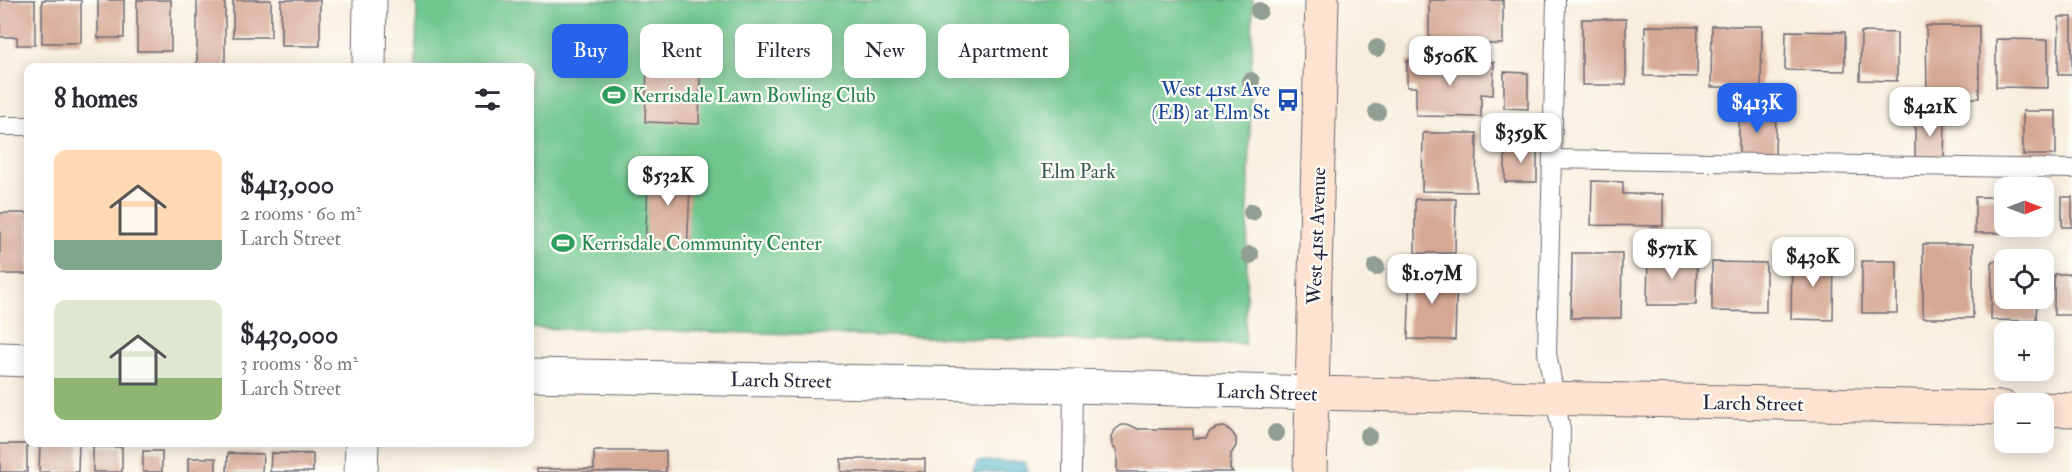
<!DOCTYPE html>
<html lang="en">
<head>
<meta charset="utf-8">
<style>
	:root { --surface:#fff; --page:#f2f2f3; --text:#2b2b33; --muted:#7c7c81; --accent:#2563eb }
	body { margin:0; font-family:"IM FELL Double Pica",serif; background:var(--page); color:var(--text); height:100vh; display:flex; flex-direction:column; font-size:22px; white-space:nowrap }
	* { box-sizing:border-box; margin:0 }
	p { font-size:20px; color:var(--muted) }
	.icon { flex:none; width:33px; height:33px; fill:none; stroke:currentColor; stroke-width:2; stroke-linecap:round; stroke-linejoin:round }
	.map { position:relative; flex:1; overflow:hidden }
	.panel { position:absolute; left:24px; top:63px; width:510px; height:384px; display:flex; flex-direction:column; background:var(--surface); border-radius:12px; box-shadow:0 3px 15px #0003 }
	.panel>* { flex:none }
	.banner { position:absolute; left:552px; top:24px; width:570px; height:54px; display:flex; gap:12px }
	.needle { width:39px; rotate:90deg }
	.tools { position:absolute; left:1994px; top:177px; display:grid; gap:12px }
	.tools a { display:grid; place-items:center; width:60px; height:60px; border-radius:12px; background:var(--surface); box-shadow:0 3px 15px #0003; font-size:30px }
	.price { position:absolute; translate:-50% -51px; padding:0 14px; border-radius:12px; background:#fff; color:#222; font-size:20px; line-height:39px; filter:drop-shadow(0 2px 3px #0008) }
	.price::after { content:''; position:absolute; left:50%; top:36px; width:18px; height:14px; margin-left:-9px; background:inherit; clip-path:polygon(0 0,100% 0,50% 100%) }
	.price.current { background:var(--accent); color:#fff }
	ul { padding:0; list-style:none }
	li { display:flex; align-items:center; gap:18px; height:150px; padding:0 30px }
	li span { display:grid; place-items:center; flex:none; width:168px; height:120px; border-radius:12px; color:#555 }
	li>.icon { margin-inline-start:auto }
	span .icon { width:72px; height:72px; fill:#fffc; stroke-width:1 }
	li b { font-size:26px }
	h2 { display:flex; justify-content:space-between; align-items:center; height:72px; padding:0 30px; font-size:26px }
	.tag { padding:0 21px; border-radius:12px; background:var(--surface); box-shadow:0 3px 15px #0003; font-size:21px; line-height:54px }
	.tag.current { background:var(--accent); color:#fff }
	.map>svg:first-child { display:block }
</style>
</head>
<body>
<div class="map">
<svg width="2072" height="472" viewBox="0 0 2072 472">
	<rect width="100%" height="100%" fill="#fdfcf7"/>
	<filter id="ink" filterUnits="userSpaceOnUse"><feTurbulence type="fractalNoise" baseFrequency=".0167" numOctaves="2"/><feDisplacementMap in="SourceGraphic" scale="12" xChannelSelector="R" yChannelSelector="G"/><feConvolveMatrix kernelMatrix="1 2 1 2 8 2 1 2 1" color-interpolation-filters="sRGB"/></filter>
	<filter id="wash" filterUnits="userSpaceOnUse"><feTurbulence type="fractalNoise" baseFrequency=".008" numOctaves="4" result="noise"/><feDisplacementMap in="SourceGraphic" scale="24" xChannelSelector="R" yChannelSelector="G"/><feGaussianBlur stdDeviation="1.35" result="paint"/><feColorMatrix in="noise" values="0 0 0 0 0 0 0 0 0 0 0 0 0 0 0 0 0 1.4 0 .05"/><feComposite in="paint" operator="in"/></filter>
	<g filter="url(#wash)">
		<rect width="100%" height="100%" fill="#f8eedd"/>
		<!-- green -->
		<path fill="#6fc78e" stroke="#487464" stroke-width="1.5" d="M417,0H1253L1245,344L530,328V68H416Z"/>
		<!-- water -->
		<path fill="#46b0c5" stroke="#346980" stroke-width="1.5" d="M977,461L1025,462L1028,472H973Z"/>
		<g id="blocks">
			<!-- building -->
			<path fill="#d6a894" d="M0,0H35V45H17V37H0Z
				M42,0H81V43H42Z
				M98,0H124V38H98Z
				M137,0H171V51H137Z
				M197,0H225V68H197Z
				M233,0H271V37H233Z
				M281,0H320V46H281Z
				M1429,0H1503V44H1429Z
				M2059,17H2072V75H2058Z
				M1582,19H1626V85H1582Z
				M1645,26L1698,27L1697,77L1644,76Z
				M1712,26H1762L1761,87H1711Z
				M1926,26H1979V98H1927Z
				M1786,31L1845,32V71L1785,70Z
				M1861,32L1897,33V81L1860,80Z
				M648,39L701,40L699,124L645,122Z
				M1996,39L2048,40V88L1996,87Z
				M1407,61L1494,62L1493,95L1481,94V117L1416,116V87H1407Z
				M1504,72L1528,73V109L1504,108Z
				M2023,111H2056V155H2023Z
				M1739,114H1776L1775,154H1739Z
				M1915,118H1945L1944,158L1915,157Z
				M1423,133H1477L1476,192L1422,191Z
				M1505,145H1537V182H1505Z
				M649,165L691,167L687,250L645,248Z
				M1592,181L1623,182V194H1663V226L1591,225Z
				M1975,197H2004V226H2011V233H1975Z
				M2062,197H2072V227H2062Z
				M1415,199H1456L1455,253H1415Z
				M0,213H28V274H0Z
				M1923,244H1973V318H1923Z
				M1572,253H1622L1621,318H1571Z
				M1648,255H1697L1696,305H1647Z
				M1792,257H1834L1833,320L1791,319Z
				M1862,261H1897V313H1862Z
				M1992,261H2004V298H2037L2036,321L1991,320Z
				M1712,262L1766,263V312L1712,311Z
				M1410,270L1457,271L1455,340L1408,339Z
				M2054,274H2072V315H2054Z
				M1122,425H1130L1138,429H1193V438H1206L1209,432L1216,428L1224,427L1231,431L1236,438V446L1231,454L1230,469L1233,472H1117V452L1112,445L1111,436L1116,429Z
				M40,443H79L78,472H39Z
				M0,444H27V472H0Z
				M93,447H122V472H93Z
				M143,451H162V472H143Z
				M594,451H666V472H537V469H594Z
				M228,453L263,454L262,472H227Z
				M271,453L313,454V472H270Z
				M188,458H216V472H188Z
				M841,459H925V472H841Z"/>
		</g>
	</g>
	<g filter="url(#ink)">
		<use href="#blocks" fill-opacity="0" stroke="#6d6974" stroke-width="1.5"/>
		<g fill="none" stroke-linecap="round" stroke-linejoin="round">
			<!-- lane casing -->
			<g stroke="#6d6974" stroke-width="20">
				<path id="lane" d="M1556,0L1547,353L1561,430L1560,472
					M0,126H28
					M1552,159L2072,169
					M1072,472L1073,386"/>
			</g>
			<!-- street casing -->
			<g stroke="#6d6974" stroke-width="35">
				<path id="street" d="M369,68L370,0
					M0,359L28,360
					M530,375L1073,386L1312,393
					M361,472L362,442"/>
			</g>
			<!-- secondary casing -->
			<g stroke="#6d6974" stroke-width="35">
				<path id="secondary" d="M1312,393L2004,408
					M2043,409L2072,410
					M1310,472L1322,0"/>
			</g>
			<!-- lane -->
			<use href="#lane" stroke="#fff" stroke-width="18"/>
			<!-- street -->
			<use href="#street" stroke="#fff" stroke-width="33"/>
			<!-- secondary -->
			<use href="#secondary" stroke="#fee3d1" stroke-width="33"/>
		</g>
		<!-- trees -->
		<g fill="#919e94">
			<circle cx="1259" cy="11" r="9"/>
			<circle cx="1377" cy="48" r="9"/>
			<circle cx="1251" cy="81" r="9"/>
			<circle cx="1377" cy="112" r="9"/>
			<circle cx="1252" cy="212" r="9"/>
			<circle cx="1250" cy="255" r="9"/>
			<circle cx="1376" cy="267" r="9"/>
			<circle cx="1276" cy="433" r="9"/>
			<circle cx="1368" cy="436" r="9"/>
		</g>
	</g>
	<!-- icons -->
	<defs>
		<g id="stadium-bare" transform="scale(1.8)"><path d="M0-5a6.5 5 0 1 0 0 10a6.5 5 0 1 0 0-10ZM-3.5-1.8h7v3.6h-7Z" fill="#2e9e5b" stroke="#fdfcf7" stroke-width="2.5" paint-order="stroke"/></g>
		<g id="bus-bare" transform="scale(1.8)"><path d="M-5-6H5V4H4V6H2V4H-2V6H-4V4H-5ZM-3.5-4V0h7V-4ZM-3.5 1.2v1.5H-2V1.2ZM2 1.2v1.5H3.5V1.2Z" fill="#1a4fb4" stroke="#fdfcf7" stroke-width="2.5" paint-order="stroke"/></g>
	</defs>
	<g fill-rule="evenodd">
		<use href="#stadium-bare" x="614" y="95"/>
		<use href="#bus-bare" x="1288" y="100"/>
		<use href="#stadium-bare" x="563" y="243"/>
	</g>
	<g text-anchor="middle" stroke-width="4.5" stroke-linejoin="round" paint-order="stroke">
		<!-- transit labels -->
		<g font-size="20" fill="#164399" stroke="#fdfcf7" text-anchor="end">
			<text x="1270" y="96">West 41st Ave<tspan x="1270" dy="23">(EB) at Elm St</tspan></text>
		</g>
		<!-- leisure labels -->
		<g font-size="20" fill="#27864d" stroke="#fdfcf7" text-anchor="start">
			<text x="632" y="102">Kerrisdale Lawn Bowling Club</text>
			<text x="581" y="250">Kerrisdale Community Center</text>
		</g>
		<!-- park labels -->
		<g font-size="20" fill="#3d5c58" stroke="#fdfcf7">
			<text x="1078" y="178">Elm Park</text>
		</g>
		<!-- street labels -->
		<g font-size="20" fill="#22223b" stroke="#fdfcf7">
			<text transform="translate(1316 236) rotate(-88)" y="7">West 41st Avenue</text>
			<text transform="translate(781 380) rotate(1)" y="7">Larch Street</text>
			<text transform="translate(1267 392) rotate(2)" y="7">Larch Street</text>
			<text transform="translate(1753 403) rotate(1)" y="7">Larch Street</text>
		</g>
	</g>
</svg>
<div class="tools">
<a><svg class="needle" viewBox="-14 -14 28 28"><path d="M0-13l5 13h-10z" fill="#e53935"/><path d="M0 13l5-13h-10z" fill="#7c7c81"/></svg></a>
<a><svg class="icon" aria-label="locate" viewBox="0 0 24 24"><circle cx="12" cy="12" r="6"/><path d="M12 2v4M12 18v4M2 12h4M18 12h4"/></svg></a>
<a>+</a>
<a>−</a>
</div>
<b class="price" style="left:1450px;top:87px">$506K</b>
<b class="price current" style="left:1757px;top:134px">$413K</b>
<b class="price" style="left:1930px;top:138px">$421K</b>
<b class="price" style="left:1521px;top:164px">$359K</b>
<b class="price" style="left:668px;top:207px">$532K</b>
<b class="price" style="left:1672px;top:280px">$571K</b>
<b class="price" style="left:1813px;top:288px">$430K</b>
<b class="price" style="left:1432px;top:305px">$1.07M</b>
<div class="banner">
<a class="tag current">Buy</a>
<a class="tag">Rent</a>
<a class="tag">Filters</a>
<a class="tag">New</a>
<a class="tag">Apartment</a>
</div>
<section class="panel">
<h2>8 homes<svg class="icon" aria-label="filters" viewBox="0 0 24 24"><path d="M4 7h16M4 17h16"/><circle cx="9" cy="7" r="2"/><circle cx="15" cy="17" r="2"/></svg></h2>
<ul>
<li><span style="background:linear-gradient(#ffd9b3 75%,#7fa58c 0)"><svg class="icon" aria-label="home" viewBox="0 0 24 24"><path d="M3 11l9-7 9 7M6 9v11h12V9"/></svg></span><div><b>$413,000</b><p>2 rooms · 60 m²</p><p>Larch Street</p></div></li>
<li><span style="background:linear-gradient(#dfe7d0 65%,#8fb573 0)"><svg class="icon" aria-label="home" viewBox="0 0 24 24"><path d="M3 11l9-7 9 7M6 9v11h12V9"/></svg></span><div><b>$430,000</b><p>3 rooms · 80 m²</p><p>Larch Street</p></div></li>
</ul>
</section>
</div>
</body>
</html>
